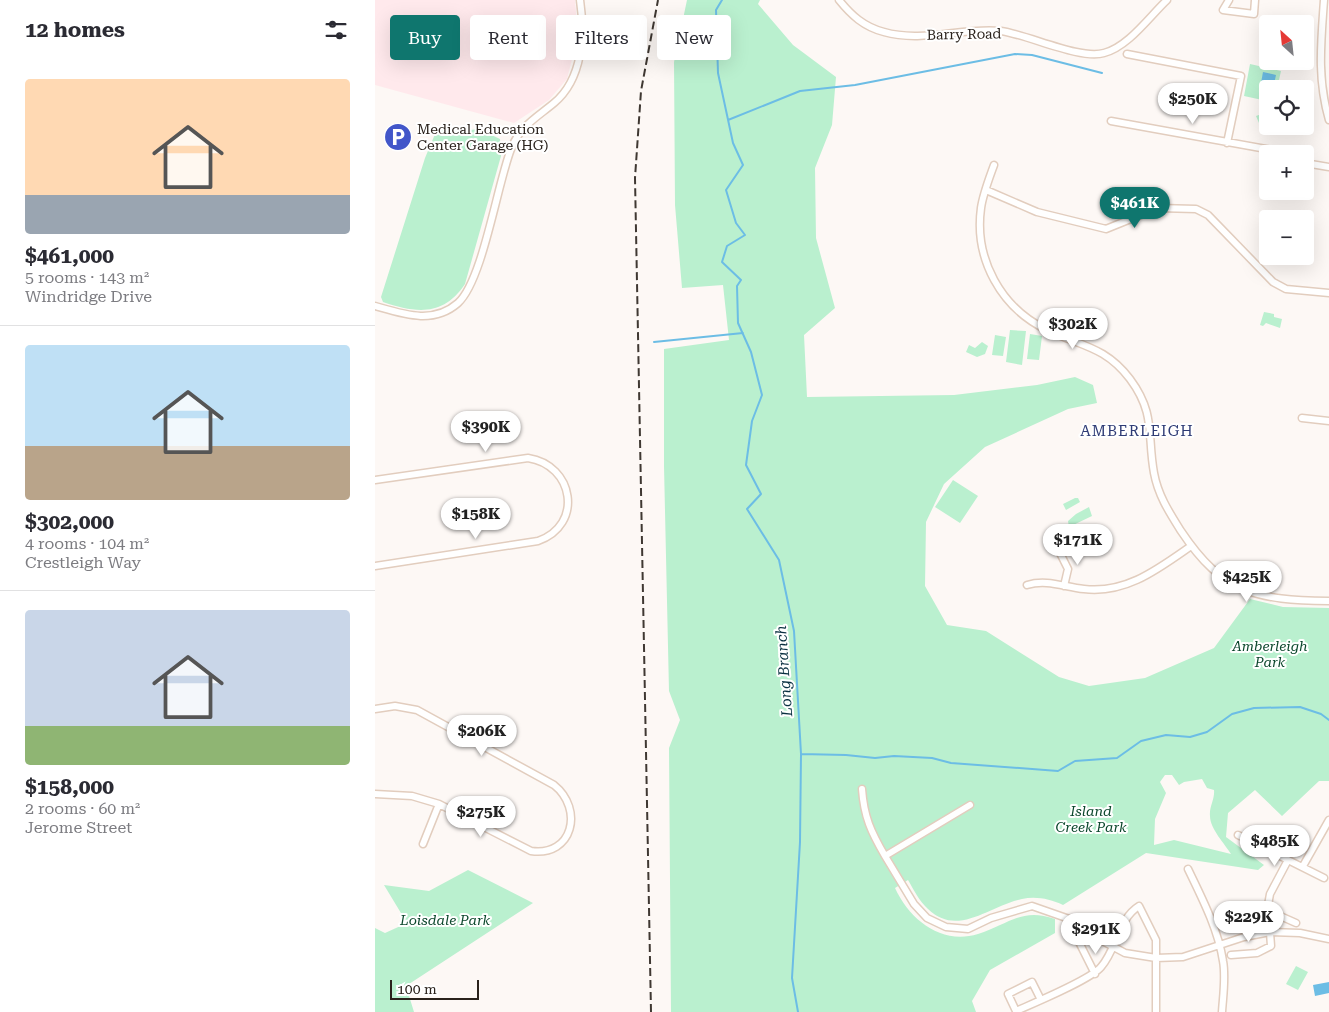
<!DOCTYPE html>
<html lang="en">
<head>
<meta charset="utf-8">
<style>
	:root { --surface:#fff; --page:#f7f7f7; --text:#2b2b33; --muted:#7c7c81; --line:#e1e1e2; --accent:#0f766e }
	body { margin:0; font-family:"Roboto Serif",serif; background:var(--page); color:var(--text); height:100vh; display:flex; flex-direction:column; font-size:19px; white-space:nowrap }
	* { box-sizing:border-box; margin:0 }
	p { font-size:16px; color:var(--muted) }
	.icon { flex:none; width:28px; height:28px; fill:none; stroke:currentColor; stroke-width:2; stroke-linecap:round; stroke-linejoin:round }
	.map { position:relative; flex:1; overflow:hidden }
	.drawer { display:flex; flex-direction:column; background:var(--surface); width:375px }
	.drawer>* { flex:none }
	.top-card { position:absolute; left:15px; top:15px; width:475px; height:45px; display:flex; gap:10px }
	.needle { width:32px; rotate:333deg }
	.tools { position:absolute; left:884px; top:15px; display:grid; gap:10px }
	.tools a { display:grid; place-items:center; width:55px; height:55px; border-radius:5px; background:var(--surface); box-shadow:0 5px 20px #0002; font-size:25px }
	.scale { position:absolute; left:15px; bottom:12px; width:89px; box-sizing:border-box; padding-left:5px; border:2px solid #2a221c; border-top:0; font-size:14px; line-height:18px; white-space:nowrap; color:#2a221c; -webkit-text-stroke:4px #fff; paint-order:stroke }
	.price { position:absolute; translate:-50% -42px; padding:0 11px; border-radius:18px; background:#fff; color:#222; font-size:16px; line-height:32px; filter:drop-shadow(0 1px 2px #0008) }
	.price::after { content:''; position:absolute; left:50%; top:30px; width:15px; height:11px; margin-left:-8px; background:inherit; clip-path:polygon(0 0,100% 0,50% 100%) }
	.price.on { background:var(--accent); color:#fff }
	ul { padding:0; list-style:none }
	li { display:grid; align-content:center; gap:10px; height:265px; padding:0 25px }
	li+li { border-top:1px solid var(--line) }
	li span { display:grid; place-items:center; height:155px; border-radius:5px; color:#555 }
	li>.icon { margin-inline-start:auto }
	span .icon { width:90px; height:90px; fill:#fffc; stroke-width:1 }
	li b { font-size:21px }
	h2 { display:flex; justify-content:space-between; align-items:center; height:60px; padding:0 25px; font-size:21px }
	.pill { padding:0 18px; border-radius:5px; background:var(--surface); box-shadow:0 5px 20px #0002; font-size:18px; line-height:45px }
	.pill.on { background:var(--accent); color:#fff }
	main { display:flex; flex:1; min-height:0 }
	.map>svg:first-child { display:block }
</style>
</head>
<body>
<main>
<section class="drawer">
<h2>12 homes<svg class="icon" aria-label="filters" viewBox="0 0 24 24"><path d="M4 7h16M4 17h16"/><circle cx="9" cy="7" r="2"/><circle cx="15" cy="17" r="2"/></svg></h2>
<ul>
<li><span style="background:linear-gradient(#ffd9b3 75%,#9aa5b1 0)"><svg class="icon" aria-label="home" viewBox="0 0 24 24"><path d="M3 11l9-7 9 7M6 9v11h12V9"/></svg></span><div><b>$461,000</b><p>5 rooms · 143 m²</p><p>Windridge Drive</p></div></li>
<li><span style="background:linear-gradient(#bfe0f5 65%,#b9a48a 0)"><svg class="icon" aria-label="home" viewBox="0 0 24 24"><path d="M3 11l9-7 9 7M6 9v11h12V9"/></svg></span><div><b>$302,000</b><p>4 rooms · 104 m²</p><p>Crestleigh Way</p></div></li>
<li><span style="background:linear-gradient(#c9d6e8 75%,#8fb573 0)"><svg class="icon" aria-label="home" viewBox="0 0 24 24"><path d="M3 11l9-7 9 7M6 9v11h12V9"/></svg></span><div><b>$158,000</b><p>2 rooms · 60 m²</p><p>Jerome Street</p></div></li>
</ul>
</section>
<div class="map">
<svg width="954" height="1012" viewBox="0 0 954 1012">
	<rect width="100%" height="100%" fill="#fdf8f5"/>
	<!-- commercial -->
	<path fill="#ffe9ec" d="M0,0H200L203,36L192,79L174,100L139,123L0,85Z"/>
	<!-- green -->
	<path fill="#baf0cf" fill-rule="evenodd" d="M312,0H385L383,4L418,45L461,77L457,125L440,168L441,238L460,308L429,335L432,397L579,395L662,385L700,377L718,385L722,403L693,409L610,447L569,484L551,522L550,586L572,625L611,631L684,677L714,686L770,678L839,648L875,599L908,607L954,608V781H944L907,816L880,790L853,813L851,837L889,865L883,870L771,853L688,905C675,899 661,896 647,899C615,905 583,938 553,909C544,901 539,890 533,880L520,888C535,920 566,945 603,934C633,925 646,907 680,919V933L615,970L597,1001L601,1012H296L294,748L305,720L294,691L289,466V349L354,340L348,285L307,288L300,205L299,62ZM790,775H797L804,785L809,782L827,779L832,788L839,790C840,799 834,807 835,816C835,829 850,844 856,854L799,840L779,845L780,819L791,793L785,782Z
		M875,64L906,71L902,89H892V101L869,96Z
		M892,112V126H905L887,130L881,116Z
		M63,127L76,132L104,129L125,139L126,156L90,284C68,317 41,313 8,302L6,297L50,158Z
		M889,312L899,314V317L907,319L905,328L891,323L888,326L885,325Z
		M635,330L651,331L647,365L631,362Z
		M655,334L667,336L664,360L652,359Z
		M620,335L631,337L628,356L617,355Z
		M607,342L613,346L610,354L602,357L591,352L594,345L600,348Z
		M578,480L603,496L585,523L560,507Z
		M700,498H703L705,502L691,510L688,504Z
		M714,507L717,516L694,527L693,521L701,514Z
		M93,870L158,903L31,986L39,1012H0V928L10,933L32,923L9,885L54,891Z
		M921,966L933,972L923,990L911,984Z"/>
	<!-- water -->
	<path fill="#6cbde5" d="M888,72L901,75L898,89H892V96L884,94Z
		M954,982V993L940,996L938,985Z"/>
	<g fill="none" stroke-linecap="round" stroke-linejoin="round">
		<!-- stream -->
		<path stroke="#6cbde5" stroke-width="2" d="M347,0L341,10L343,73L358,143L368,165L351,190L361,223L370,235L352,246L347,262L366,280L362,286L363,323L376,352L387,395L377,421L371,465L386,494L372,509L404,560L419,631L426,754L425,842L417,978L423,1012
			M353,120L425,91L480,85L640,54L657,55L727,73
			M279,342L368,333
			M426,754L471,755L500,758L519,756L557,758L576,763L683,771L700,761L742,758L766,741L791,735L815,737L832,732L857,714L879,708L925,707L946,714L954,720"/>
		<!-- street casing -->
		<g stroke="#e2cdbe" stroke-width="9">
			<path id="street" d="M464,0C476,15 489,27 509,32C547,43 588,27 626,31C654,35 705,60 729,53C753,47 774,17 792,0
				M854,0L848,10L879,14L880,0
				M949,0C946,43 942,78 954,120
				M752,54L866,76L852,143
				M736,121L897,150L902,154
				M930,163L954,167
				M619,165C614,179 608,194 606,208C599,259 626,308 672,330C705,346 730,346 755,379C781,414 772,435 779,473C783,495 794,512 806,531C848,594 882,600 954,601
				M611,190L662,212L731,229L783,208L821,209L833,215L898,282L911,289L954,293
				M0,306C28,314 58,325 83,303C108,280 122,185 136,149C145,126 161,118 179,103C208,79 210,34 205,0
				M927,418L954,421
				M0,480L153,458C199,465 209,525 163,541L0,566
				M683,549L693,569L689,586
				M652,585C672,579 689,587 709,589C751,594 783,569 816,546
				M0,709L20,706L42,710L179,785C209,809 198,857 156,851L64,804L37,796L0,794
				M487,789C489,817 496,832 510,856
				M595,805L510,856L539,904L552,918L571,927L593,929L616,918L657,906L700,921L722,938L750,953L781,958L808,957L869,937L895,932L925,933L954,939
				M863,835L949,878
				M48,844L64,804
				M928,866L954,820
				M813,869C827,898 843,929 848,961C851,977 848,996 847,1012
				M894,911L921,923
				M703,940L720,974
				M856,955L882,953L896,946L893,905L895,894L913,860
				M666,1000L657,982L633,994L641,1011C659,1003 715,980 726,967C742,949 743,919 764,906L781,940V1012"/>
		</g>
		<!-- street -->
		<use href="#street" stroke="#fff" stroke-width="6"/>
		<!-- rail -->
		<path stroke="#3f3832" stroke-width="2" stroke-dasharray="8 4" stroke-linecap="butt" d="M276,1012L260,178L266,91L283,0"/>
	</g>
	<!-- icons -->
	<defs>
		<g id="parking-disc" transform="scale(1.4375)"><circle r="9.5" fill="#4256c9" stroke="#fff"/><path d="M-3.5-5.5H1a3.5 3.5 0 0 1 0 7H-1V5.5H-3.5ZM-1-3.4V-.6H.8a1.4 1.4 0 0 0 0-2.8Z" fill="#fff"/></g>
	</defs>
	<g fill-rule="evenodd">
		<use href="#parking-disc" x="23" y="137"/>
	</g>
	<g text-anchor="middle" stroke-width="4" stroke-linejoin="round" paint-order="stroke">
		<!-- street labels -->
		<g font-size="14" fill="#2a221c" stroke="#fff">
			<text transform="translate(589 34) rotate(-1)" y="5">Barry Road</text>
		</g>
		<!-- poi labels -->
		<g font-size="14" fill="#2a221c" stroke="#fff" text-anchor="start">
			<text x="42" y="134">Medical Education<tspan x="42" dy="16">Center Garage (HG)</tspan></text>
		</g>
		<!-- park labels -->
		<g font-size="14" font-style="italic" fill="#0b472c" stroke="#fff">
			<text x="895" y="651">Amberleigh<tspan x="895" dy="16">Park</tspan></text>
			<text x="716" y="816">Island<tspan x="716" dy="16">Creek Park</tspan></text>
			<text x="70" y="925">Loisdale Park</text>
		</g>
		<!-- neighbourhood labels -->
		<g font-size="15" letter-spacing="1" fill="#2e3b75" stroke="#fff">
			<text x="762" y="436">AMBERLEIGH</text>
		</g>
		<!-- water labels -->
		<g font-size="15" font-style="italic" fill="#0a3041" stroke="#fff">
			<text transform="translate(409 671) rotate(-94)" y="5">Long Branch</text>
		</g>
	</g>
</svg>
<div class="tools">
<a><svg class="needle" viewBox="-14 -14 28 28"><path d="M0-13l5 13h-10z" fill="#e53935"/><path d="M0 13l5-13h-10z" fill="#7c7c81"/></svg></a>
<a><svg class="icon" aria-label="locate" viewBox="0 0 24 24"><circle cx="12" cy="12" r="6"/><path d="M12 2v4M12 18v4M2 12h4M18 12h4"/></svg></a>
<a>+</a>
<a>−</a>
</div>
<div class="scale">100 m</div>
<b class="price" style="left:818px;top:125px">$250K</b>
<b class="price on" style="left:760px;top:229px">$461K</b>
<b class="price" style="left:698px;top:350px">$302K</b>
<b class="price" style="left:111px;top:453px">$390K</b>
<b class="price" style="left:101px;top:540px">$158K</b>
<b class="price" style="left:703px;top:566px">$171K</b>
<b class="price" style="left:872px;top:603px">$425K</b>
<b class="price" style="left:107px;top:757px">$206K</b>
<b class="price" style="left:106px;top:838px">$275K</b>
<b class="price" style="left:900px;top:867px">$485K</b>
<b class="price" style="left:874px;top:943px">$229K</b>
<b class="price" style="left:721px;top:955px">$291K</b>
<div class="top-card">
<a class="pill on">Buy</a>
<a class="pill">Rent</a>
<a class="pill">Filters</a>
<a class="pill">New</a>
</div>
</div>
</main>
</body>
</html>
